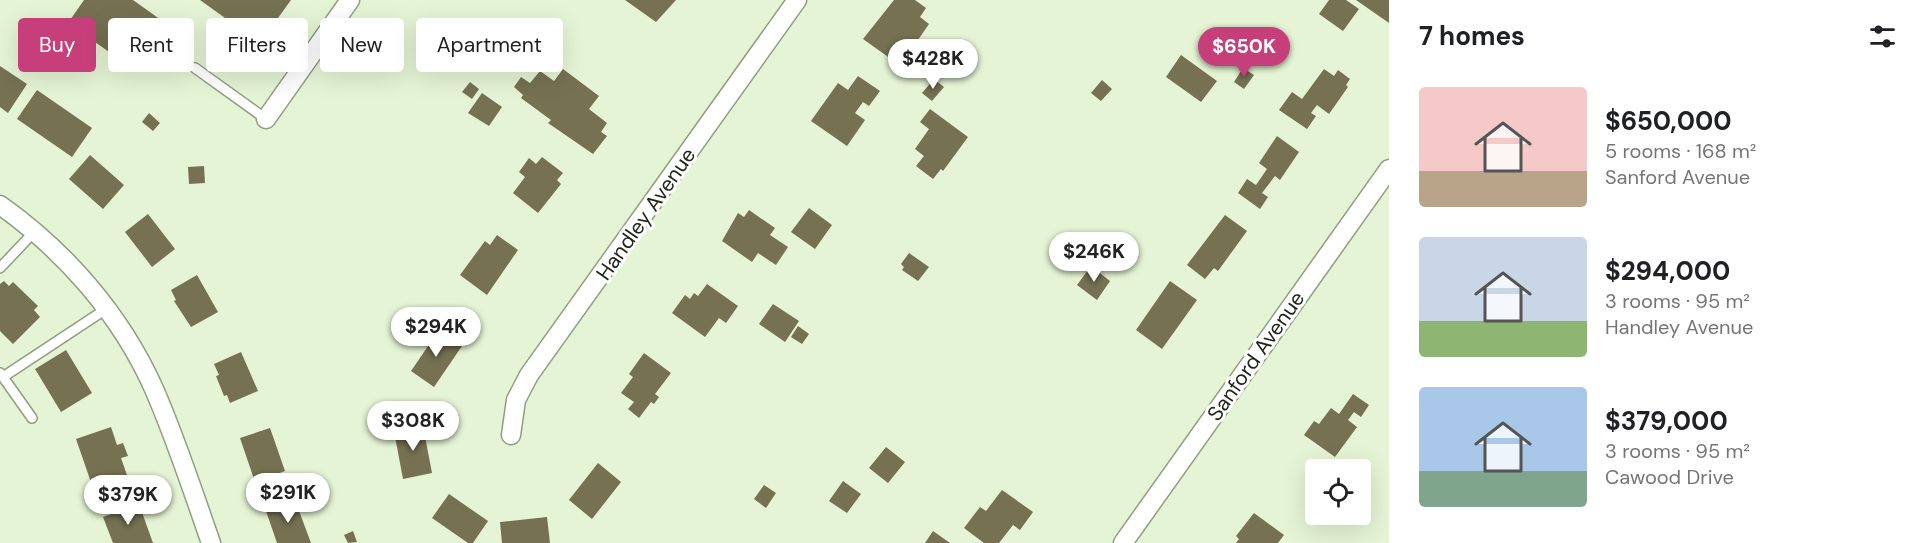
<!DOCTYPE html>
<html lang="en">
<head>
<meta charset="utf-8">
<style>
	:root { --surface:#fff; --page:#f2f2f2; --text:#202124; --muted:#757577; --accent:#c73f7a }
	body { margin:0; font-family:"DM Sans",sans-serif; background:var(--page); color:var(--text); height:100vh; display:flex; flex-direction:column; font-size:22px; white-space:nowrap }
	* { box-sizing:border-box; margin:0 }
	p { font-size:20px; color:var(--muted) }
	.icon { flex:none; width:33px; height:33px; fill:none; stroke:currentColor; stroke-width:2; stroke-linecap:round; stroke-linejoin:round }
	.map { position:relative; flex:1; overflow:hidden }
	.panel { display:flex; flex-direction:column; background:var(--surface); width:540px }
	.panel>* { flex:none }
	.guide { position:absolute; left:18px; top:18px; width:570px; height:54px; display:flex; gap:12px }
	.tools { position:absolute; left:1305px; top:459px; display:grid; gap:12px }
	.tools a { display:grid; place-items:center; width:66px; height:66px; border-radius:6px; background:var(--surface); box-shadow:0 6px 24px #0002; font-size:30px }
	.price { position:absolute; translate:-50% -51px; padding:0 14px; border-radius:21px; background:#fff; color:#222; font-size:20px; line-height:39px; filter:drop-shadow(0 2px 3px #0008) }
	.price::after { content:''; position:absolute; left:50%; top:36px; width:18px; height:14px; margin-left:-9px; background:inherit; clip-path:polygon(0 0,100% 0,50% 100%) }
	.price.active { background:var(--accent); color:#fff }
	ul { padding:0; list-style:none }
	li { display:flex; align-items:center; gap:18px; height:150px; padding:0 30px }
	li span { display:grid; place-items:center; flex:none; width:168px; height:120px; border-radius:6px; color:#555 }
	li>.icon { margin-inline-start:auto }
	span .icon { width:72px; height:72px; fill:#fffc; stroke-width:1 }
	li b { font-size:26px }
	h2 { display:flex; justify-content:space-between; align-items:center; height:72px; padding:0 30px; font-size:26px }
	.chip { padding:0 21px; border-radius:6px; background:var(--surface); box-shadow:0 6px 24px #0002; font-size:21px; line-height:54px }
	.chip.active { background:var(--accent); color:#fff }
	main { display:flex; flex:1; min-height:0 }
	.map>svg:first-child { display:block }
</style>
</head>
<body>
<main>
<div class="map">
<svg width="1389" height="543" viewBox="0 0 1389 543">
	<rect width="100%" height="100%" fill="#e5f4d4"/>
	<!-- building -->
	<path fill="#757152" d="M84,0H133L161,20L129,66L68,23Z
		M200,0H291L260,43Z
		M625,0H676L656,22Z
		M894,0H915L926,8L920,17L929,24L911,50L902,43L891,59L863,39Z
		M1329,0H1346L1359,9L1343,31L1319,14Z
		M1356,0H1389V23Z
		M1181,55L1217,81L1201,102L1166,77Z
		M0,66L27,84L8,113L0,107Z
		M1243,68L1254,75L1244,89L1234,82Z
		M563,69L599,96L589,109L607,123L601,132L607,136L593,154L548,123L551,120L521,98L523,95L514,87L521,77L530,83L540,71L554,81Z
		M1324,69L1334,76L1338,70L1350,79L1346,85L1348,87L1329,114L1317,105L1311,113L1316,116L1307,129L1279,110L1292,92L1302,99Z
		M858,76L880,91L869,106L863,102L855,113L865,120L847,146L811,121L838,83L848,90Z
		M934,79L944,87L932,101L922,93Z
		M1102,80L1112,89L1101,101L1091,93Z
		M470,82L479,89L472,99L462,92Z
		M37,90L92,128L72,157L17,119Z
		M482,93L502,107L489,126L468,113Z
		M930,109L968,137L943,171L941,169L933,179L916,166L924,156L915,149L929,129L920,122Z
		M149,113L160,123L153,131L142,122Z
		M1277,136L1299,152L1280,180L1275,176L1262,193L1268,197L1260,209L1238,193L1247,179L1256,185L1267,169L1259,163Z
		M90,155L124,185L103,209L69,179Z
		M542,157L563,173L557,180L561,184L538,213L513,193L525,177L519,172L529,158L536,164Z
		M204,166L205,183L189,184L188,167Z
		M809,208L832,225L815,249L791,232Z
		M749,210L775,228L770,235L788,247L776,265L758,253L752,262L722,241L738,213L744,217Z
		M148,214L175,249L152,267L125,232Z
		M1225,215L1247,231L1218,271L1214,268L1205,279L1187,265Z
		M497,235L518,250L487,295L460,275L485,241L490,245Z
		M909,253L929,267L918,281L902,270L904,267L901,264Z
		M1091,266L1110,281L1097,300L1077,285Z
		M197,275L218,312L191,327L174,301L176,300L171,290Z
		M4,281L9,286L13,282L38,306L34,310L40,317L13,344L0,331V284Z
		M1170,281L1197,300L1162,349L1136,330Z
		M707,284L738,306L726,323L719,318L705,337L672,313L685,295L690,299L694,293L698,296Z
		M773,304L799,321L785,342L759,324Z
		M798,326L809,334L802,344L791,337Z
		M439,330L462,346L434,387L411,371Z
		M66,350L92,393L61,412L35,369Z
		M241,352L258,391L230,403L227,395L224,396L216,376L219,375L214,364Z
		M644,353L671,373L655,394L659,397L654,404L651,402L639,418L628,409L634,402L621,393L633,377L629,374Z
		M1353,394L1369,405L1361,417L1354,412L1348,420L1357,427L1335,457L1304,435L1314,421L1319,424L1331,408L1339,414Z
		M423,426L432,473L403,479L394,431Z
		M111,427L117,445L123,443L128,456L121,458L127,475L93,488L76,439Z
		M270,428L285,471L255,482L240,438Z
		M886,447L905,462L888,483L869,468Z
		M598,463L621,482L592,519L569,500Z
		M843,481L861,494L847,513L829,501Z
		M764,485L776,493L766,508L754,499Z
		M1002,490L1033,512L1020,530L1013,525L999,543H984L964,528L980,507L986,511Z
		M449,494L488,521L473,543H468L432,518Z
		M295,500L311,543H277L266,511Z
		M139,504L153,543H113L103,517Z
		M1254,513L1284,535L1278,543H1236L1239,539L1236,536Z
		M547,517L550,543H502L500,522Z
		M353,531L357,542L348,543L344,535Z
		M933,531L950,543H925Z"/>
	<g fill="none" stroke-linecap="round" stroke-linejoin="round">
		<!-- service casing -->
		<g stroke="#909e80" stroke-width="12">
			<path id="service" d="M195,68L266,119
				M0,268L34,232
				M0,373L3,377L106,309
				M3,377L32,418"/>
		</g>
		<!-- minor casing -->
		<g stroke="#909e80" stroke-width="21">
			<path id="minor" d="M266,119L350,0
				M0,205C65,251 121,315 154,389C176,439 193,492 211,543
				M511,435L516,400L529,375L797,0
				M1123,543L1389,169"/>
		</g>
		<!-- service -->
		<use href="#service" stroke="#fff" stroke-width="9"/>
		<!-- minor -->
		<use href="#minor" stroke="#fff" stroke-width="18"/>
	</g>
	<g text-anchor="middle" stroke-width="6" stroke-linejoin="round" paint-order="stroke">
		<!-- street labels -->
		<g font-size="21" fill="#20261a" stroke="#fff">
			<text transform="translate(646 214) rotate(-55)" y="7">Handley Avenue</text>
			<text transform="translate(1256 356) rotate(-55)" y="7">Sanford Avenue</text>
		</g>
	</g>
</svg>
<div class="tools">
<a><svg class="icon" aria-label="locate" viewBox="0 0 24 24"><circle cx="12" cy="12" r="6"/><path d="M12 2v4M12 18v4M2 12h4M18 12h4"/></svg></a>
</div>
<b class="price active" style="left:1244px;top:78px">$650K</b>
<b class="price" style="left:933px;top:90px">$428K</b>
<b class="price" style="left:1094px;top:283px">$246K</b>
<b class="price" style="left:436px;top:358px">$294K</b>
<b class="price" style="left:413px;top:452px">$308K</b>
<b class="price" style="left:288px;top:524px">$291K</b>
<b class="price" style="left:128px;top:526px">$379K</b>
<div class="guide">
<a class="chip active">Buy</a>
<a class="chip">Rent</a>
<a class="chip">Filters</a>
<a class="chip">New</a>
<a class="chip">Apartment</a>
</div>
</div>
<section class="panel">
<h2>7 homes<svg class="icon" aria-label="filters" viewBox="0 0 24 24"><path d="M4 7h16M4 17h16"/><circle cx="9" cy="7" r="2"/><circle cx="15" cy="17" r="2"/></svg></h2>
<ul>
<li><span style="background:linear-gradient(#f6c9c9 70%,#b9a48a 0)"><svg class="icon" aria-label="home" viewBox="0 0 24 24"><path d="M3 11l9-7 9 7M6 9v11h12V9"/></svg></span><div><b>$650,000</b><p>5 rooms · 168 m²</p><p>Sanford Avenue</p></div></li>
<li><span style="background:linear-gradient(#c9d6e8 70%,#8fb573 0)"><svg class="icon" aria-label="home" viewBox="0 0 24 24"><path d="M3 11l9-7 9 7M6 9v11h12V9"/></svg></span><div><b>$294,000</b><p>3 rooms · 95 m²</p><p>Handley Avenue</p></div></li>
<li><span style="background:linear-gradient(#a9c7e8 70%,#7fa58c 0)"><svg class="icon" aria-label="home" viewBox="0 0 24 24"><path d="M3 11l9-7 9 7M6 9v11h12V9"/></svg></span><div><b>$379,000</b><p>3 rooms · 95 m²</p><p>Cawood Drive</p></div></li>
</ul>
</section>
</main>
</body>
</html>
